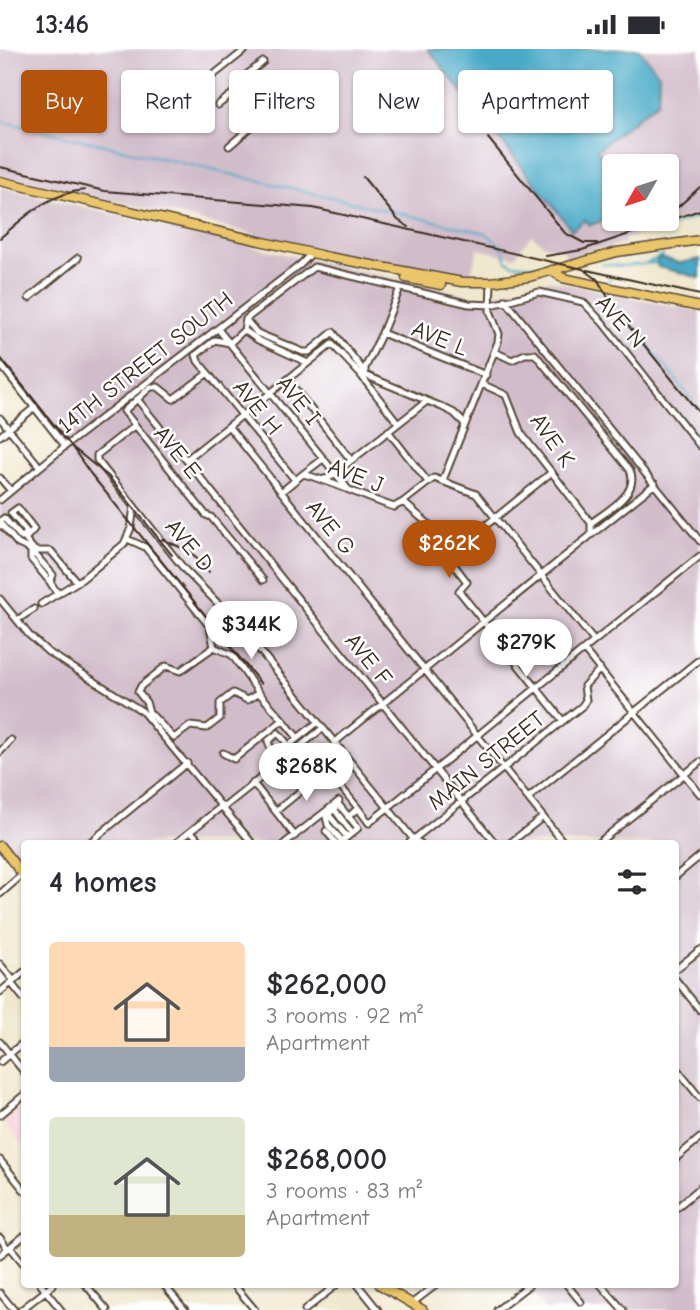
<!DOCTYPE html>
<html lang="en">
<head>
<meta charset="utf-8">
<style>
	:root { --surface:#fff; --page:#f2f2f3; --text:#2b2b33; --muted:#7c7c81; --accent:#b45309 }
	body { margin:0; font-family:"Comic Neue",sans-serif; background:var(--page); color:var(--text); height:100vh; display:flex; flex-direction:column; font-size:26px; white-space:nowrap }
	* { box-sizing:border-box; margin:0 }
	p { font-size:23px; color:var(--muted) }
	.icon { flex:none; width:38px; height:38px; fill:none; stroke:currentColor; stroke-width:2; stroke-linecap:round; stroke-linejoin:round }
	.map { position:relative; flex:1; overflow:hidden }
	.side { position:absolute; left:21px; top:791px; width:658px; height:448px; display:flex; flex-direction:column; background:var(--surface); border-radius:7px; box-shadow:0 2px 5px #0004 }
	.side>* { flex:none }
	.guide { position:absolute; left:21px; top:21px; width:658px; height:63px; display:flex; gap:14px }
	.needle { width:46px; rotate:231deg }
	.tools { position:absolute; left:602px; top:105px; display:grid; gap:14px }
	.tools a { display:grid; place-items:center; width:77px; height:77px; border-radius:7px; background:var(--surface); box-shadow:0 2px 5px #0004; font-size:35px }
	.price { position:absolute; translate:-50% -60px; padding:0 16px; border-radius:24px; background:#fff; color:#222; font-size:23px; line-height:46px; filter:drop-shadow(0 2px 4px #0008) }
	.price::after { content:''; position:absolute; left:50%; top:42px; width:21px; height:16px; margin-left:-10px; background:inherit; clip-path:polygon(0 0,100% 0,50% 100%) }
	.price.on { background:var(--accent); color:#fff }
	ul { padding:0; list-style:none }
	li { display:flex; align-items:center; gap:21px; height:175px; padding:0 28px }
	li span { display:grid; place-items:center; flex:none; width:196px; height:140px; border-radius:7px; color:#555 }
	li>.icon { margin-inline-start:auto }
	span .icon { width:84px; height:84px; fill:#fffc; stroke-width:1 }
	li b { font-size:30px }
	h2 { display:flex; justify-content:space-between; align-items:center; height:84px; padding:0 28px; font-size:30px }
	.tag { padding:0 24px; border-radius:7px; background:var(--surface); box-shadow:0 2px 5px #0004; font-size:24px; line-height:63px }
	.tag.on { background:var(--accent); color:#fff }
	.status { display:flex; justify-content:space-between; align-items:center; height:49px; padding:0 35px; background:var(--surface); direction:ltr }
	.status svg { height:19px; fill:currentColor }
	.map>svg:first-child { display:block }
</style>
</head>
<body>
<div class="status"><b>13:46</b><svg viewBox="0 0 49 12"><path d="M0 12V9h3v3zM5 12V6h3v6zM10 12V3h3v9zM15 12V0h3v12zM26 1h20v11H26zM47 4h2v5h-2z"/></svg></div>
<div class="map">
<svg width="700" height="1261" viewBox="0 0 700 1261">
	<rect width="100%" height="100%" fill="#fff"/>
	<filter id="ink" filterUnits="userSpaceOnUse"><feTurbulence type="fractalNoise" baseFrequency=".0143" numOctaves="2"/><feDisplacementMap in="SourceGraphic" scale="14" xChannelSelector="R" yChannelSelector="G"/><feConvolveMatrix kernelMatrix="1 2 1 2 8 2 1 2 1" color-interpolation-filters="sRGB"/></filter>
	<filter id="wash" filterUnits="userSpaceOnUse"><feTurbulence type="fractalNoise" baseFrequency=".00686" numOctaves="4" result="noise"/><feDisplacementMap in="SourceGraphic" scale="28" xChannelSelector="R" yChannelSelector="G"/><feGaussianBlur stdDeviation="1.57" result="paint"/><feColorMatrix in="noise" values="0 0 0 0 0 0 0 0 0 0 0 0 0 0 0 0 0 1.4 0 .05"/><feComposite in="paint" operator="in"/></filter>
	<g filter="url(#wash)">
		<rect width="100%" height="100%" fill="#f0e8ce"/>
		<!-- built -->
		<path fill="#f6cfd8" d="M24,1051V1100L1,1070Z"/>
		<!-- industrial -->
		<path fill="#d1bdca" d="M0,0H428L572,180L585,171L591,176L614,168L667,170V117H614V124L597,101L658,52L659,24L639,0H700V164L624,190L625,194L601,200H593L571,208H566L564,201L544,196L531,186L515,208L478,200L469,230L326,203L180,167L32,135L0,127Z
			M0,138L248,197L482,249L549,231L700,263V1261H545L528,1239L519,1245L511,1236H676V794H24V820L0,790V456L69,398L0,312Z"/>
		<!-- water -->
		<path fill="#48aac8" stroke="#426a73" stroke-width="2" d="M428,0H639L659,25L658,52L597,101L614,124V168L590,176L585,171L572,181Z
			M662,209L680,214L700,210V229L658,218L656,214L657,210Z"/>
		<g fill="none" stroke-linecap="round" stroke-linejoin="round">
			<!-- stream -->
			<path stroke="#48aac8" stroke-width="2" d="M0,72L486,184L504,200
				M669,178L700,167
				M504,204L507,212L513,215L539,217
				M601,215L622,217L656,214
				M646,215L663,206
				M609,233L610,228
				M608,241L609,247L700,361"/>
		</g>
	</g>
	<g filter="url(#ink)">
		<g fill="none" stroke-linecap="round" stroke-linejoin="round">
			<!-- minor casing -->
			<g stroke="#564638" stroke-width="9">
				<path id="minor" d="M236,34L263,13
					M201,36L245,1
					M218,56L240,39
					M229,97L290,45
					M400,239L382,284L365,319V326L442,358L454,364L465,375
					M29,249L78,209
					M505,251L700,492
					M246,271L257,284L303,303H309L333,283L364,322L360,325L398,374
					M218,280L348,440
					M244,281L258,291L308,314
					M382,284L486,326
					M0,315L65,397
					M208,324L173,350L158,338H151L124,362L206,466L211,468L263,531
					M288,331L351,411
					M482,335L506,346L521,384L591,474
					M137,350L495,794
					M0,369L40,418
					M134,377L97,406V411L185,521L240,577L414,791L420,794
					M229,378L564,794
					M388,382L428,433
					M0,387L35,358
					M186,411L332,295L360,325
					M303,425L323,410
					M0,429L11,442
					M324,430L329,429L427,352
					M295,431L198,312L196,306L215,291L230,294L244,281L246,270L314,218L469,255L492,256L539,243L583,253L603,274L700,397
					M443,431L498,293L499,285L490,262L491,233
					M281,443L303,425C334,433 363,448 394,458L403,453L434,429L476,445L594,592
					M0,451L69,394L300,216L312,204
					M403,453L433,479L442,490L445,504L467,533L459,542L563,672
					M0,472L4,469L22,489L27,483L11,464L18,459L34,480L25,490L35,502H51L77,533
					M0,477L2,476L18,495L31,501L53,526L50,533L58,545
					M591,486L655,435
					M127,490L145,498L190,553L210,578L214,598
					M469,490L552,423
					M31,501V510L50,533
					M0,550L29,586L48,603L142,662L252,794
					M41,555L82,530L124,495L131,479L134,457
					M17,571L34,560
					M584,601L700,745
					M259,644L232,606L214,598L180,622L166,617L141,637L138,643L146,653L149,663L174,689L190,677L207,679L220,669V654L233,644L247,651L259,644L283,671
					M334,694L591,486V474C608,461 640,445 630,421L535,305H525L512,311L495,303
					M284,700L286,693L278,684L268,692L270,698L277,703L284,700L298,689
					M0,703L11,691
					M223,704L234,710L283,671L298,689L318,673
					M295,726L304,710L312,702L358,759
					M253,734L295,787
					M528,749L700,610
					M223,759L323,679
					M334,760L326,768L328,776L342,792
					M276,762L319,727
					M328,765L347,788
					M348,768L358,759L369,774L700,507
					M191,782L201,794
					M326,782L336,794
					M89,794L187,714
					M176,794L222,757
					M285,794L339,752
					M340,794L358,779L339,756L334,760L352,784
					M409,794L582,657L586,651L584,637L600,620
					M510,794L543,768
					M598,794L700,713
					M676,827L700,807
					M0,845L23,825
					M0,915L14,932
					M676,920L700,901
					M676,931L700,961
					M11,934L24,950
					M0,943L24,923
					M0,993L24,1023
					M0,1013L24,993
					M676,1019L700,1049
					M0,1066L24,1046
					M676,1109L700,1089
					M0,1111L24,1141
					M676,1159L700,1139
					M0,1189L8,1200
					M10,1198L24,1215
					M0,1206L24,1187
					M41,1236L61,1261
					M86,1236L107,1261
					M164,1236L185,1261
					M234,1236L255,1261
					M358,1236L378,1261
					M567,1236L581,1253
					M601,1236L623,1261
					M0,1244L14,1261
					M411,1255L436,1236
					M21,1261L53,1236
					M305,1261L336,1236
					M497,1261L529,1236"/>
			</g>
			<!-- major casing -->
			<g stroke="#564638" stroke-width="11">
				<path id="major" d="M0,132L329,208L462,233H491L529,228L617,203L700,191
					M552,221L563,229L700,258
					M406,229L441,236
					M0,797L24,827
					M380,1236L423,1261"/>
			</g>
			<!-- minor -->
			<use href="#minor" stroke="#fff" stroke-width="5"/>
			<!-- major -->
			<use href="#major" stroke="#ebc669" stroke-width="8"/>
			<!-- rail -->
			<path stroke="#3b2a1e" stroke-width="2" d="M488,89L565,184L584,194H597
				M0,118L105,142L313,159L583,220L597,230L615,260L700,365
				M363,128L398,171L409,178
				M667,168L700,138
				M0,189C26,167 49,144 85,141
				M546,207L582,201L700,161
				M587,221L700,246
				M0,308L72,398L108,427L172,506
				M72,398L90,424L261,635
				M162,490L191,503L209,523"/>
		</g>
	</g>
	<g text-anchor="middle" stroke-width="5" stroke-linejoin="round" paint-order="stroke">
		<!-- street labels -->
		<g font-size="23" fill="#3b2a1e" stroke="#fff">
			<text transform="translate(621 272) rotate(48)" y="8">AVE N</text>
			<text transform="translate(440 289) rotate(22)" y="8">AVE L</text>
			<text transform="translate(145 313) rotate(-38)" y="8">14TH STREET SOUTH</text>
			<text transform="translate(299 351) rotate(51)" y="8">AVE I</text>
			<text transform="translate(258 358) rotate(51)" y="8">AVE H</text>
			<text transform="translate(553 391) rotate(55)" y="8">AVE K</text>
			<text transform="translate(178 403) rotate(51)" y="8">AVE E</text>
			<text transform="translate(356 426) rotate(21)" y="8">AVE J</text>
			<text transform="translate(331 478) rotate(51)" y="8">AVE G</text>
			<text transform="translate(190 496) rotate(50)" y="8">AVE D</text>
			<text transform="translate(369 610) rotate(51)" y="8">AVE F</text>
			<text transform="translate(486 711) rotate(-39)" y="8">MAIN STREET</text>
		</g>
	</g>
</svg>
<div class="tools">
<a><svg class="needle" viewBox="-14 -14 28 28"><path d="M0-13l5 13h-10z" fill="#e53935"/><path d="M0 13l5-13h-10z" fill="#7c7c81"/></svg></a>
</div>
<b class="price on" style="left:449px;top:531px">$262K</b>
<b class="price" style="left:251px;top:612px">$344K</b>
<b class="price" style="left:526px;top:630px">$279K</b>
<b class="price" style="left:306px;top:754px">$268K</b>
<div class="guide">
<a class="tag on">Buy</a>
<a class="tag">Rent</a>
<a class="tag">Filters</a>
<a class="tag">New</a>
<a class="tag">Apartment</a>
</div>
<section class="side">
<h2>4 homes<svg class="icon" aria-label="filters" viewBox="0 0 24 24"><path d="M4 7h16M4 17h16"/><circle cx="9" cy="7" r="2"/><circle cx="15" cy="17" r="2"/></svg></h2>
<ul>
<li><span style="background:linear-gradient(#ffd9b3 75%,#9aa5b1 0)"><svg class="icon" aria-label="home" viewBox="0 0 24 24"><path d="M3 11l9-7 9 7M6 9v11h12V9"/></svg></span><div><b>$262,000</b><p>3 rooms · 92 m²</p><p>Apartment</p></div></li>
<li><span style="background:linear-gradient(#dfe7d0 70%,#c2b280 0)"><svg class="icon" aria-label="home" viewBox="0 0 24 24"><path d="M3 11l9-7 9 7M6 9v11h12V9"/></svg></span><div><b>$268,000</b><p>3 rooms · 83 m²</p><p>Apartment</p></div></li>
</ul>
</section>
</div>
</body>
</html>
